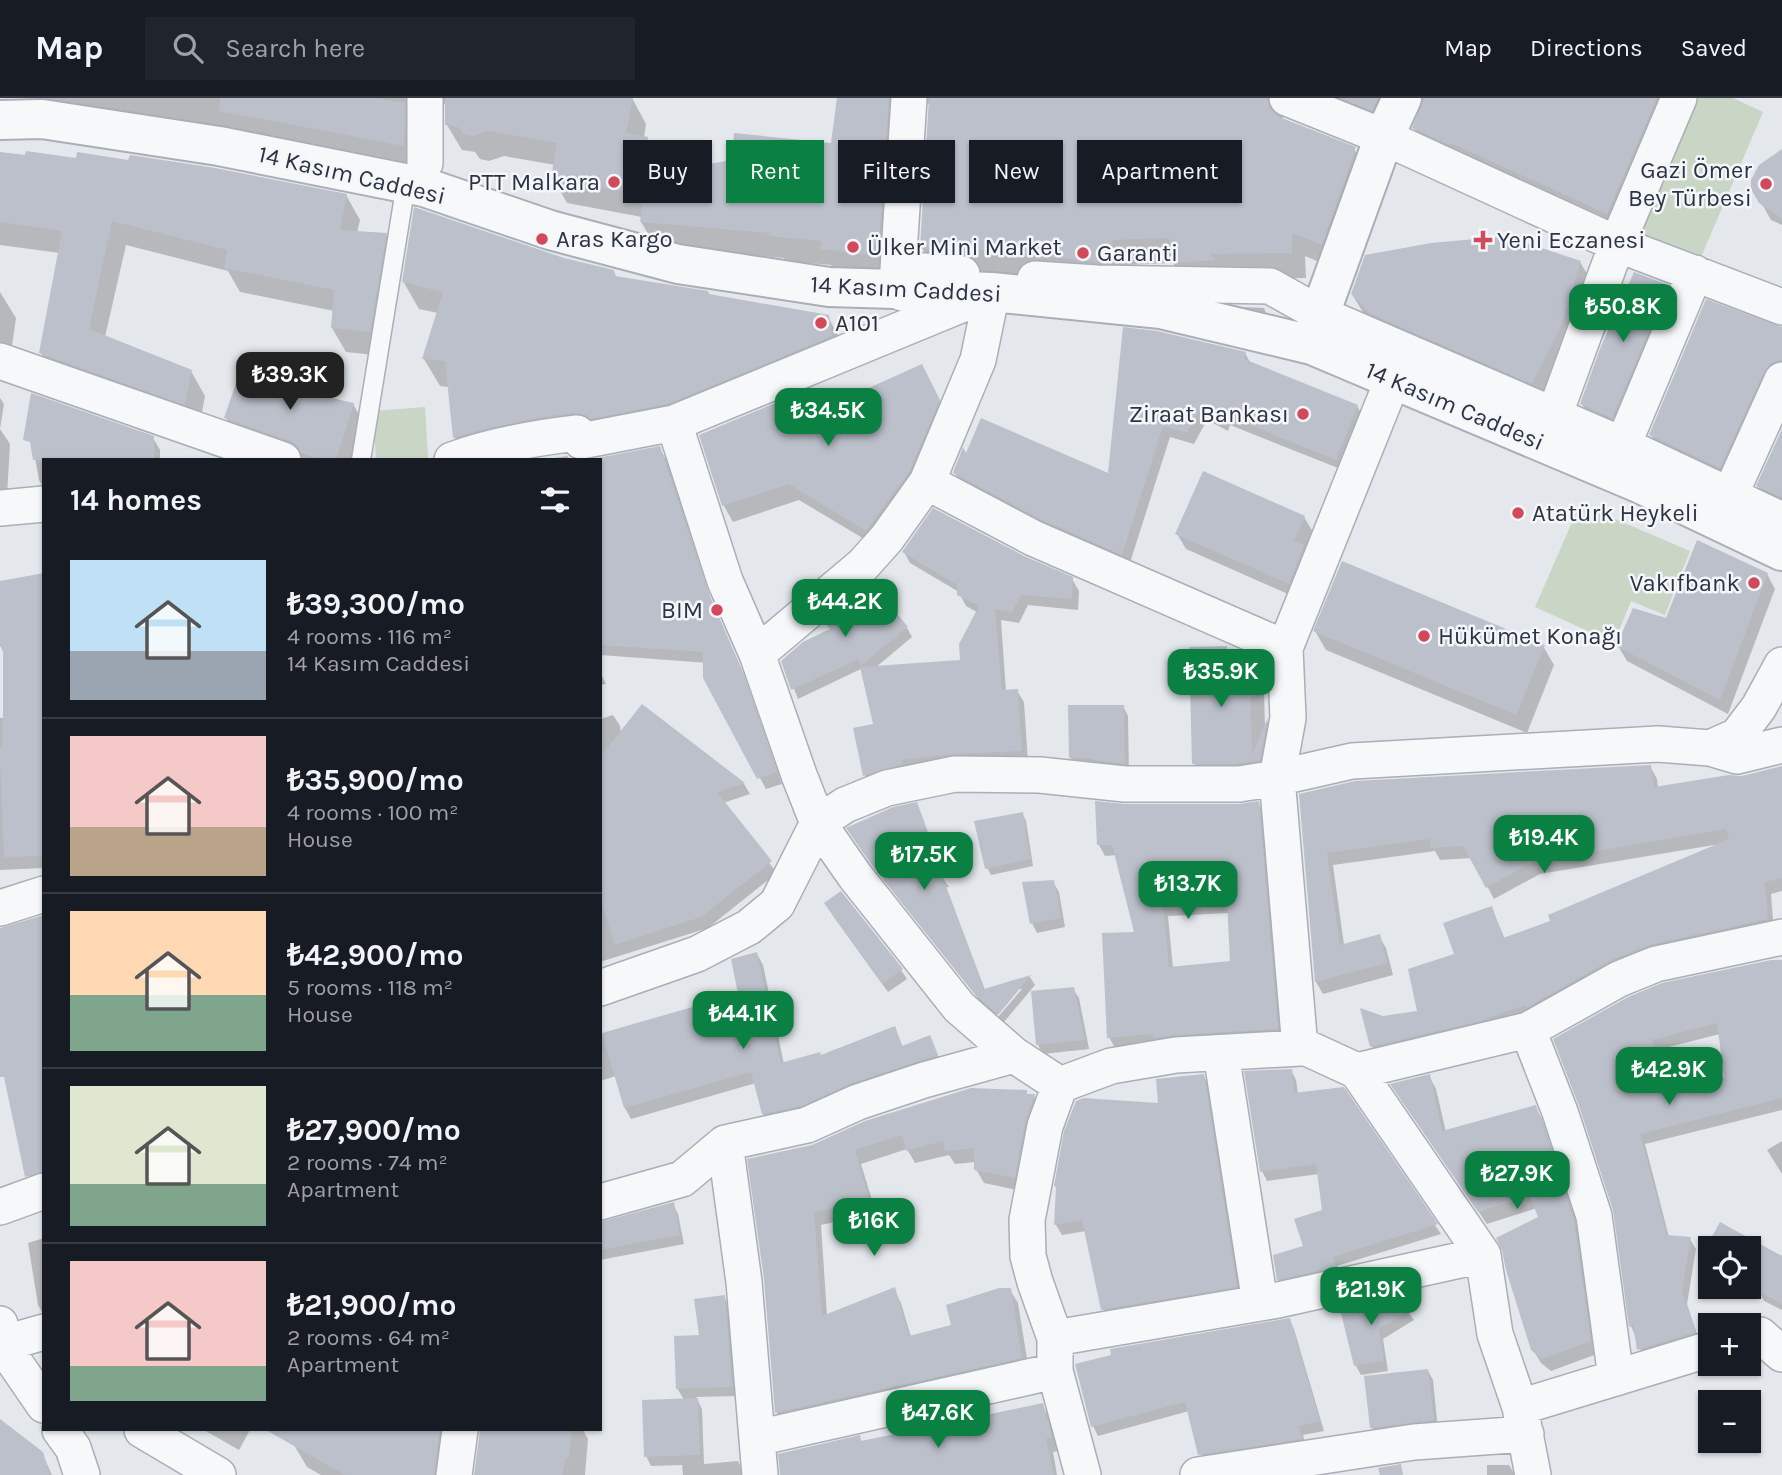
<!DOCTYPE html>
<html lang="en">
<head>
<meta charset="utf-8">
<style>
	:root { --surface:#171b24; --page:#20242c; --text:#f1f3f6; --muted:#9ea1a6; --line:#363941; --accent:#0b8043 }
	body { margin:0; font-family:Karla,sans-serif; background:var(--page); color:var(--text); height:100vh; display:flex; flex-direction:column; font-size:26px; white-space:nowrap }
	* { box-sizing:border-box; margin:0 }
	p { font-size:23px; color:var(--muted) }
	.icon { flex:none; width:38px; height:38px; fill:none; stroke:currentColor; stroke-width:2; stroke-linecap:round; stroke-linejoin:round }
	.map { position:relative; flex:1; overflow:hidden }
	.drawer { position:absolute; left:42px; top:360px; width:560px; height:973px; display:flex; flex-direction:column; background:var(--surface); border-radius:0px; box-shadow:0 2px 5px #0004 }
	.drawer>* { flex:none }
	.guide { position:absolute; left:623px; top:42px; width:665px; height:63px; display:flex; gap:14px }
	.fabs { position:absolute; left:1698px; top:1138px; display:grid; gap:14px }
	.fabs a { display:grid; place-items:center; width:63px; height:63px; border-radius:0px; background:var(--surface); box-shadow:0 2px 5px #0004; font-size:35px }
	.price { position:absolute; translate:-50% -60px; padding:0 16px; border-radius:14px; background:var(--accent); color:#fff; font-size:23px; line-height:46px; filter:drop-shadow(0 2px 4px #0008) }
	.price::after { content:''; position:absolute; left:50%; top:42px; width:21px; height:16px; margin-left:-10px; background:inherit; clip-path:polygon(0 0,100% 0,50% 100%) }
	.price.on { background:#222; color:#fff }
	ul { padding:0; list-style:none }
	li { display:flex; align-items:center; gap:21px; height:175px; padding:0 28px }
	li+li { border-top:2px solid var(--line) }
	li span { display:grid; place-items:center; flex:none; width:196px; height:140px; border-radius:0px; color:#555 }
	li>.icon { margin-inline-start:auto }
	span .icon { width:84px; height:84px; fill:#fffc; stroke-width:1 }
	li b { font-size:30px }
	h2 { display:flex; justify-content:space-between; align-items:center; height:84px; padding:0 28px; font-size:30px }
	.tag { padding:0 24px; border-radius:0px; background:var(--surface); box-shadow:0 2px 5px #0004; font-size:24px; line-height:63px }
	.tag.on { background:var(--accent); color:#fff }
	header { display:flex; align-items:center; gap:42px; box-sizing:border-box; height:98px; padding:0 35px; background:var(--surface); border-bottom:2px solid var(--line) }
	header strong { font-size:33px }
	nav { display:flex; gap:38px; margin-inline-start:auto; font-size:24px }
	.search { width:490px; height:63px; background:var(--page); display:flex; align-items:center; gap:18px; box-sizing:border-box; padding:0 24px; border-radius:0px; color:var(--muted); font-size:26px }
	.map>svg:first-child { display:block }
</style>
</head>
<body>
<header>
<strong>Map</strong>
<div class="search"><svg class="icon" aria-label="search" viewBox="0 0 24 24"><circle cx="10" cy="10" r="6"/><path d="M15 15l6 6"/></svg>Search here</div>
<nav><a>Map</a><a>Directions</a><a>Saved</a></nav>
</header>
<div class="map">
<svg width="1782" height="1377" viewBox="0 0 1782 1377">
	<rect width="100%" height="100%" fill="#e4e7ec"/>
	<!-- green -->
	<path fill="#c9d6c5" d="M1693,0H1733L1763,14L1696,171L1631,145Z
		M425,309L428,360L376,362L373,313Z
		M1580,406L1690,453L1665,517L1631,503L1614,545L1535,509Z"/>
	<!-- shadow -->
	<path fill="#0003" fill-rule="evenodd" d="M40,0H632L646,26L644,40L647,41L662,66L660,76L833,47L838,0H1688L1622,140L1429,55L1414,30L1424,4L1414,3L1386,37L1288,10L1282,21L1354,51L1369,76L1336,171L1305,158L1306,180L1225,181L1187,189L1173,165L1125,167L1123,189L936,174L921,149L930,6L925,5L887,182L836,176L831,167L786,163L784,160L656,149L641,124L642,119L567,105L553,80L555,67L504,58L489,63L480,61L475,54L462,52L447,27V7L441,5L418,73L42,3Z
		M0,55L346,97L360,122L357,135L386,136L399,160L384,258L346,254L332,230L334,213L240,194L228,173L126,147L105,239L191,273L205,298L199,330L55,279L41,255L60,155L0,147Z
		M1782,63V127L1771,122L1753,90Z
		M1520,139L1524,147L1580,164L1596,191L1547,312L1368,223L1352,196Z
		M564,161L613,173L617,180L828,219L843,246L847,265L468,362L455,340L449,289L440,288L424,261L438,215L419,211L403,183Z
		M1667,188L1683,216L1628,347L1597,333L1582,306Z
		M0,194L16,220L9,268L0,272Z
		M1244,209L1264,210L1267,217L1245,212Z
		M1125,231L1245,255L1251,266L1357,308L1364,320L1343,372L1230,327L1228,333L1207,322L1194,346L1170,339L1129,468L962,387L955,375L966,358L1109,377Z
		M1782,236V297L1736,397L1667,364L1651,337Z
		M298,282L306,296L353,306L369,334L360,362H285L242,347L226,320Z
		M930,284L948,319L876,448L799,402L733,424L724,408L701,338L791,327Z
		M0,300L4,306L0,331L10,346L6,416L0,422Z
		M28,321L153,340L160,352V362H44V391L39,382Z
		M1782,335V418L1774,415L1758,388Z
		M659,350L666,361L711,502L744,577L782,686L766,691L710,589L708,565L600,557V362H597Z
		M567,358L571,362H542L548,361Z
		M1304,419L1313,434L1305,452L1312,463L1297,500L1186,451L1177,436Z
		M904,454L1023,459L1072,481L1079,493L1078,512L1028,507L1019,525L1001,522L1006,594L1017,593L1024,604L1028,664L872,689L865,677L875,627L863,570L798,601L783,563L907,530L912,539L875,570L962,564L977,514L966,508L959,494L910,465Z
		M1767,476L1775,491L1728,616L1627,563L1618,548L1667,522Z
		M44,477V770L0,772V620H4V556L1,549L0,485Z
		M1315,533L1543,548L1554,567L1527,635L1326,552Z
		M1226,550L1235,565H1249L1264,592L1265,629L1268,623L1282,647L1275,689L1209,693L1194,665Z
		M600,576H601L606,586L600,587Z
		M642,608L744,686L750,696L723,705L777,775L708,830L600,864V621L613,617L620,628L621,635Z
		M1123,608L1128,618L1129,675L1076,669L1070,659Z
		M1650,668L1657,681L1658,690L1742,679L1782,669V793L1771,796L1774,833L1535,921L1379,961L1372,949L1383,920L1419,915L1456,857L1492,811L1505,841L1553,824L1720,746L1540,776L1494,801L1472,760L1440,762L1435,753L1333,767L1344,847L1379,838L1386,850L1393,877L1323,896L1316,884L1300,697Z
		M1258,705L1264,716L1283,942L1115,950L1109,939L1136,835L1116,757L1105,758L1099,747L1125,708H1239ZM1229,815L1232,865L1173,870L1168,818Z
		M921,715L931,744L920,748L949,789H946L985,892L1030,879L1035,887L1004,924L998,919L1022,891H1017L996,917L981,904L878,775Z
		M1022,715L1026,723L1033,768L991,777L987,770Z
		M1053,784L1059,794L1065,829L1037,835L1032,825Z
		M831,815L901,872L907,881L888,894Z
		M44,819V1081L32,1083L25,1071L0,952V831Z
		M757,856L763,867L784,966L821,959L894,930L903,949L929,939L943,968L770,1027L763,1016L756,985L631,1021L625,1010L616,978L600,983V937L740,897Z
		M1782,863V1012L1645,1046L1669,1139L1690,1141L1696,1151L1687,1206L1700,1245L1645,1262L1631,1228L1615,1111L1581,1007L1555,942ZM1720,936L1726,980L1669,994L1657,952Z
		M1073,891L1079,900L1089,951L1043,956L1038,947Z
		M1291,972L1296,982L1298,996L1343,991L1441,1136L1337,1168L1340,1178L1284,1190L1278,1181L1305,1150L1324,1113L1319,1076L1267,1083L1262,1073Z
		M1203,977L1209,988L1242,1199L1109,1222L1103,1211L1086,1133L1062,1137L1056,1127L1058,1091L1160,1007Z
		M1429,978L1436,991L1446,1034L1535,1009L1542,1021L1581,1137L1597,1256L1551,1273L1541,1265L1533,1252L1541,1120L1537,1110L1487,1126L1400,999Z
		M1026,994L1028,997L1034,998L1042,1011L1022,1093L984,1085L976,1071V1064L955,1066L949,1057L915,1065L907,1051L861,1066L876,1115L821,1127L827,1217L894,1191L901,1205L911,1239L954,1228L1010,1192L1018,1205L1029,1273L784,1328L777,1315L766,1181L812,1048Z
		M1782,1043V1076L1767,1052Z
		M673,1106L678,1116L684,1146L600,1162V1125Z
		M1721,1126L1781,1159L1782,1157V1212L1764,1203L1758,1192L1748,1150H1710V1158L1707,1152Z
		M44,1140V1216H43L38,1207L28,1145Z
		M1397,1198L1414,1222L1383,1241L1388,1273L1361,1277L1356,1268Z
		M724,1199L729,1208L737,1298L696,1299L702,1311L704,1366L738,1363L745,1377H683L682,1367L651,1368L646,1358L684,1302L677,1290L701,1239Z
		M1289,1222L1294,1231L1324,1333L1303,1337L1306,1350L1205,1362L1199,1353L1189,1313L1098,1338L1093,1328Z
		M1428,1273L1433,1282L1438,1332L1377,1339L1372,1330L1366,1279Z
		M1042,1307L1050,1321L1058,1353L1053,1354L1057,1377H780L859,1339L862,1344Z
		M0,1324L42,1355L52,1377H0Z
		M204,1332H250L239,1352Z
		M303,1332H338L364,1347L370,1332H465L447,1377H321L307,1369L294,1347Z
		M481,1332H583L588,1341L585,1377H476Z
		M1487,1367H1509L1515,1377H1487Z"/>
	<!-- building -->
	<path fill="#bbc0ca" fill-rule="evenodd" d="M220,0H376L405,5L404,48L219,13Z
		M445,0H633L626,35L648,39L638,96L551,80L557,45L489,33L473,38L464,36L458,29L445,27Z
		M837,0H889L879,146H874L873,158L820,151L821,143L769,138L770,135L640,124L645,77L732,62L734,35L831,45Z
		M929,0H1267L1271,12L1279,19L1356,49L1322,147L1292,135V155L1209,156L1216,162L1171,165L1169,140L1112,142L1109,165L972,151V154L920,150Z
		M1341,0H1378L1372,13Z
		M1424,0H1657L1607,116L1451,45L1450,47L1412,30Z
		M1782,51V121L1759,105L1751,91V82L1759,67Z
		M26,53L76,60L77,54L128,62L130,57L215,70L347,96L340,132L387,135L370,234L331,230L334,192L224,170L227,152L112,123L89,231L192,272L185,307L39,255L62,133L0,124V54L25,57Z
		M414,109L564,160L614,172L615,178L708,193L709,196L829,217L832,238L668,306L590,321L586,317L575,315L542,319L494,329L453,340L445,263L422,261L443,194L402,184Z
		M1521,137L1520,143L1581,163L1562,226L1532,286L1371,216L1351,196L1365,157L1431,145Z
		M1634,174L1668,187L1612,320L1580,306L1600,251Z
		M1706,201L1782,229V262L1771,265L1764,274L1720,370L1649,337Z
		M1123,229L1157,233L1246,254L1244,261L1358,307L1336,362L1223,316L1221,322L1200,311L1187,335L1163,328L1122,457L1042,422L953,375L963,349L966,355L981,320L1108,375Z
		M922,266L940,302L909,374L866,433L789,386L722,408L699,337L780,303L791,325Z
		M242,268L299,280L295,292L354,305L336,362H323L301,355L298,348L290,343L224,320Z
		M31,295L154,338V362H33L30,344L23,342Z
		M1782,331V399L1756,388Z
		M660,348L706,489L738,563L777,674L757,681L703,580V554L600,547V362H587Z
		M1203,373L1305,418L1294,443L1304,447L1289,486L1175,436Z
		M933,410L1024,458L1073,479L1072,501L1021,497L1012,514L995,511L1002,592L1018,591L1022,653L955,656L901,662L903,666L863,678L853,630L873,626L860,569L960,562L959,546L979,508L957,497V487L902,454Z
		M1697,442L1768,475L1720,602L1616,548L1633,510L1666,520Z
		M1342,463L1545,547L1516,617L1313,533Z
		M44,475V758L4,759L0,661V650H3V549H0V483Z
		M872,486L908,529L860,568L859,561L791,592L781,563L803,544L830,531L825,525Z
		M1227,548L1228,563H1250L1252,657L1268,619L1260,662L1237,666H1192L1189,549Z
		M642,606L745,685L717,694L772,763L701,819L615,847L600,801V659Z
		M1068,607H1124L1125,666L1093,662V660H1069Z
		M1651,667L1654,689L1729,677L1742,678L1782,668V780L1765,784L1768,821L1649,847L1609,863L1526,910L1525,907L1480,923L1370,949L1360,910L1383,918L1417,913L1408,871L1454,856L1443,825L1492,808L1503,840L1550,823L1548,817L1729,741L1726,731L1533,764L1486,790L1463,748L1431,750L1429,741L1327,755L1340,847L1380,836L1387,865L1315,884L1299,696L1355,683Z
		M1095,703L1125,706H1239L1259,703L1278,931L1175,937L1153,940V936L1107,940L1102,835L1134,834L1112,747H1097ZM1227,804L1230,863L1169,869L1163,808Z
		M917,704L928,735L915,739L946,780H943L984,891L1031,877L998,917L974,895L871,766L846,730L893,709Z
		M1023,714L1030,761L985,771L974,723Z
		M1054,782L1061,820L1030,826L1022,784Z
		M841,793L903,871L882,886L824,805Z
		M44,817V1073L25,1079L4,979H0V830Z
		M757,854L781,965L820,954L821,957L895,928L902,948L930,937L938,957L852,985L801,1008L762,1016L751,974L624,1010L602,935L738,896L731,861Z
		M1771,862H1782V1000L1640,1036L1667,1137L1691,1139L1682,1194L1696,1234L1637,1252L1633,1227L1629,1229L1613,1112L1579,1008L1553,941L1628,899L1662,885ZM1717,925L1724,979L1667,993L1652,942Z
		M1074,889L1085,942L1036,947L1031,893Z
		M1292,971L1294,995L1344,989L1438,1126L1333,1159L1336,1169L1277,1182L1273,1157L1303,1148L1294,1121L1322,1112L1316,1066L1260,1074L1244,973Z
		M1204,976L1237,1189L1101,1212L1082,1122L1054,1127L1056,1089L1054,1088L1064,1033L1076,1003L1084,1000L1158,1005L1156,981Z
		M1430,976L1442,1033L1536,1007L1574,1123L1591,1243L1542,1261L1531,1252L1506,1172L1502,1152L1496,1140L1538,1119L1530,1098L1478,1114L1390,986Z
		M971,990L1027,992V996H1035L1025,1024L1015,1080L974,1072V1050L945,1053L943,1043L906,1053L902,1037L855,1052L869,1102L814,1114L822,1218L895,1189L909,1238L951,1227L946,1207L999,1190H1011L1022,1260L775,1315L764,1181L747,1061L812,1047L865,1023Z
		M674,1104L680,1137L600,1152V1124Z
		M1720,1124L1782,1158V1206L1748,1188V1150H1710V1155L1704,1153Z
		M1398,1196L1411,1212L1379,1231L1384,1263L1354,1268L1341,1215L1364,1204Z
		M725,1197L732,1289L676,1291L674,1238L699,1237L694,1201Z
		M1290,1220L1320,1323L1299,1328L1302,1341L1198,1357L1185,1304L1091,1329L1075,1266L1111,1257L1110,1251Z
		M1428,1271L1434,1322L1370,1330L1364,1278Z
		M698,1300L700,1357L644,1359L642,1302Z
		M1043,1305L1052,1339L1046,1341L1054,1377H780L778,1356L860,1337L861,1343Z
		M0,1321L43,1354L50,1377H0Z
		M266,1332H440L434,1377H345Z
		M480,1332H572L569,1360H566L562,1377H474Z
		M1401,1366L1403,1377H1380L1378,1370Z"/>
	<g fill="none" stroke-linecap="round" stroke-linejoin="round">
		<!-- service casing -->
		<g stroke="#a9aeb7" stroke-width="21">
			<path id="service" d="M361,362L406,86"/>
		</g>
		<!-- minor casing -->
		<g stroke="#a9aeb7" stroke-width="38">
			<path id="minor" d="M1287,0L1384,39L1617,146L1782,209
				M425,65V0
				M898,171L962,176
				M1035,181L1097,185L1270,188L1320,216L1623,347L1782,422
				M902,195L898,171L909,0
				M0,263L283,362
				M1554,318L1617,146L1679,0
				M674,325L725,483L757,556L799,677L818,725L855,778L959,909L1014,957
				M1623,347L1695,175
				M452,362C493,347 534,340 577,335L581,343L674,325L992,194
				M927,384L1033,440L1285,550
				M1730,397L1782,282
				M0,410L44,406
				M757,556L863,467L887,440L927,384L978,262L992,194
				M1710,650L1737,638L1759,609L1782,567
				M0,810L44,796
				M600,890L697,856L749,829L777,806L818,725L845,707L887,690L955,676L1040,677L1125,686H1239L1277,680L1352,663L1658,646L1710,650L1737,658L1782,647
				M1528,932L1560,1014L1594,1118L1616,1280
				M1300,950L1277,680L1288,620L1285,550L1393,281
				M1221,955L1260,1205
				M1357,973L1483,1157L1495,1236L1520,1309L1533,1377
				M1060,987L1045,1028L1027,1122L1028,1158L1035,1184L1055,1240V1273L1083,1377
				M725,1045L744,1184L760,1377
				M600,1104L682,1081L725,1045L807,1027L858,1004L924,982L1014,957L1060,987L1111,968L1176,957L1300,950H1307L1357,973L1528,932L1619,881L1656,866L1782,839
				M0,1109L44,1093
				M0,1226L2,1246L44,1307
				M1055,1240L1278,1202L1483,1157
				M1748,1240L1760,1237L1782,1256
				M2,1246L44,1234
				M1520,1309L1710,1251
				M60,1332L73,1350L82,1377
				M142,1332L218,1377
				M757,1340L1055,1273
				M454,1377L460,1332
				M1198,1377L1414,1344L1526,1336"/>
		</g>
		<!-- tertiary casing -->
		<g stroke="#a9aeb7" stroke-width="42">
			<path id="tertiary" d="M0,22L42,21L219,48L424,89L550,132L678,166L829,189L992,194L1161,211L1312,247L1641,386L1782,453
				M1312,247L1320,216L1384,39L1402,0"/>
		</g>
		<!-- service -->
		<use href="#service" stroke="#f7f8fa" stroke-width="18"/>
		<!-- minor -->
		<use href="#minor" stroke="#f7f8fa" stroke-width="35"/>
		<!-- tertiary -->
		<use href="#tertiary" stroke="#f7f8fa" stroke-width="38"/>
	</g>
	<!-- markers -->
	<g fill="#d1495b" stroke="#f4f6f9" stroke-width="2.5">
		<circle cx="614" cy="84" r="7"/>
		<circle cx="1766" cy="86" r="7"/>
		<circle cx="542" cy="141" r="7"/>
		<path d="M1479.5 131.5h7v7h7v7h-7v7h-7v-7h-7v-7h7z"/>
		<circle cx="853" cy="149" r="7"/>
		<circle cx="1083" cy="155" r="7"/>
		<circle cx="821" cy="225" r="7"/>
		<circle cx="1303" cy="316" r="7"/>
		<circle cx="1518" cy="415" r="7"/>
		<circle cx="1754" cy="485" r="7"/>
		<circle cx="717" cy="512" r="7"/>
		<circle cx="1424" cy="538" r="7"/>
	</g>
	<g text-anchor="middle" stroke-width="5" stroke-linejoin="round" paint-order="stroke">
		<!-- poi labels -->
		<g font-size="24" fill="#2b3445" stroke="#f4f6f9" text-anchor="start">
			<text x="1752" y="80" text-anchor="end">Gazi Ömer<tspan x="1752" dy="28">Bey Türbesi</tspan></text>
			<text x="600" y="92" text-anchor="end">PTT Malkara</text>
			<text x="556" y="149">Aras Kargo</text>
			<text x="1497" y="150">Yeni Eczanesi</text>
			<text x="867" y="157">Ülker Mini Market</text>
			<text x="1097" y="163">Garanti</text>
			<text x="835" y="233">A101</text>
			<text x="1289" y="324" text-anchor="end">Ziraat Bankası</text>
			<text x="1532" y="423">Atatürk Heykeli</text>
			<text x="1740" y="493" text-anchor="end">Vakıfbank</text>
			<text x="703" y="520" text-anchor="end">BIM</text>
			<text x="1438" y="546">Hükümet Konağı</text>
		</g>
		<!-- street labels -->
		<g font-size="24" fill="#2b3445" stroke="#f4f6f9">
			<text transform="translate(352 77) rotate(13)" y="8">14 Kasım Caddesi</text>
			<text transform="translate(906 191) rotate(3)" y="8">14 Kasım Caddesi</text>
			<text transform="translate(1455 308) rotate(23)" y="8">14 Kasım Caddesi</text>
		</g>
	</g>
</svg>
<div class="fabs">
<a><svg class="icon" aria-label="locate" viewBox="0 0 24 24"><circle cx="12" cy="12" r="6"/><path d="M12 2v4M12 18v4M2 12h4M18 12h4"/></svg></a>
<a>+</a>
<a>−</a>
</div>
<b class="price" style="left:1623px;top:246px">₺50.8K</b>
<b class="price on" style="left:290px;top:314px">₺39.3K</b>
<b class="price" style="left:828px;top:350px">₺34.5K</b>
<b class="price" style="left:845px;top:541px">₺44.2K</b>
<b class="price" style="left:1221px;top:611px">₺35.9K</b>
<b class="price" style="left:1544px;top:777px">₺19.4K</b>
<b class="price" style="left:924px;top:794px">₺17.5K</b>
<b class="price" style="left:1188px;top:823px">₺13.7K</b>
<b class="price" style="left:743px;top:953px">₺44.1K</b>
<b class="price" style="left:1669px;top:1009px">₺42.9K</b>
<b class="price" style="left:1517px;top:1113px">₺27.9K</b>
<b class="price" style="left:874px;top:1160px">₺16K</b>
<b class="price" style="left:1371px;top:1229px">₺21.9K</b>
<b class="price" style="left:938px;top:1352px">₺47.6K</b>
<div class="guide">
<a class="tag">Buy</a>
<a class="tag on">Rent</a>
<a class="tag">Filters</a>
<a class="tag">New</a>
<a class="tag">Apartment</a>
</div>
<section class="drawer">
<h2>14 homes<svg class="icon" aria-label="filters" viewBox="0 0 24 24"><path d="M4 7h16M4 17h16"/><circle cx="9" cy="7" r="2"/><circle cx="15" cy="17" r="2"/></svg></h2>
<ul>
<li><span style="background:linear-gradient(#bfe0f5 65%,#9aa5b1 0)"><svg class="icon" aria-label="home" viewBox="0 0 24 24"><path d="M3 11l9-7 9 7M6 9v11h12V9"/></svg></span><div><b>₺39,300/mo</b><p>4 rooms · 116 m²</p><p>14 Kasım Caddesi</p></div></li>
<li><span style="background:linear-gradient(#f6c9c9 65%,#b9a48a 0)"><svg class="icon" aria-label="home" viewBox="0 0 24 24"><path d="M3 11l9-7 9 7M6 9v11h12V9"/></svg></span><div><b>₺35,900/mo</b><p>4 rooms · 100 m²</p><p>House</p></div></li>
<li><span style="background:linear-gradient(#ffd9b3 60%,#7fa58c 0)"><svg class="icon" aria-label="home" viewBox="0 0 24 24"><path d="M3 11l9-7 9 7M6 9v11h12V9"/></svg></span><div><b>₺42,900/mo</b><p>5 rooms · 118 m²</p><p>House</p></div></li>
<li><span style="background:linear-gradient(#dfe7d0 70%,#7fa58c 0)"><svg class="icon" aria-label="home" viewBox="0 0 24 24"><path d="M3 11l9-7 9 7M6 9v11h12V9"/></svg></span><div><b>₺27,900/mo</b><p>2 rooms · 74 m²</p><p>Apartment</p></div></li>
<li><span style="background:linear-gradient(#f6c9c9 75%,#7fa58c 0)"><svg class="icon" aria-label="home" viewBox="0 0 24 24"><path d="M3 11l9-7 9 7M6 9v11h12V9"/></svg></span><div><b>₺21,900/mo</b><p>2 rooms · 64 m²</p><p>Apartment</p></div></li>
</ul>
</section>
</div>
</body>
</html>
